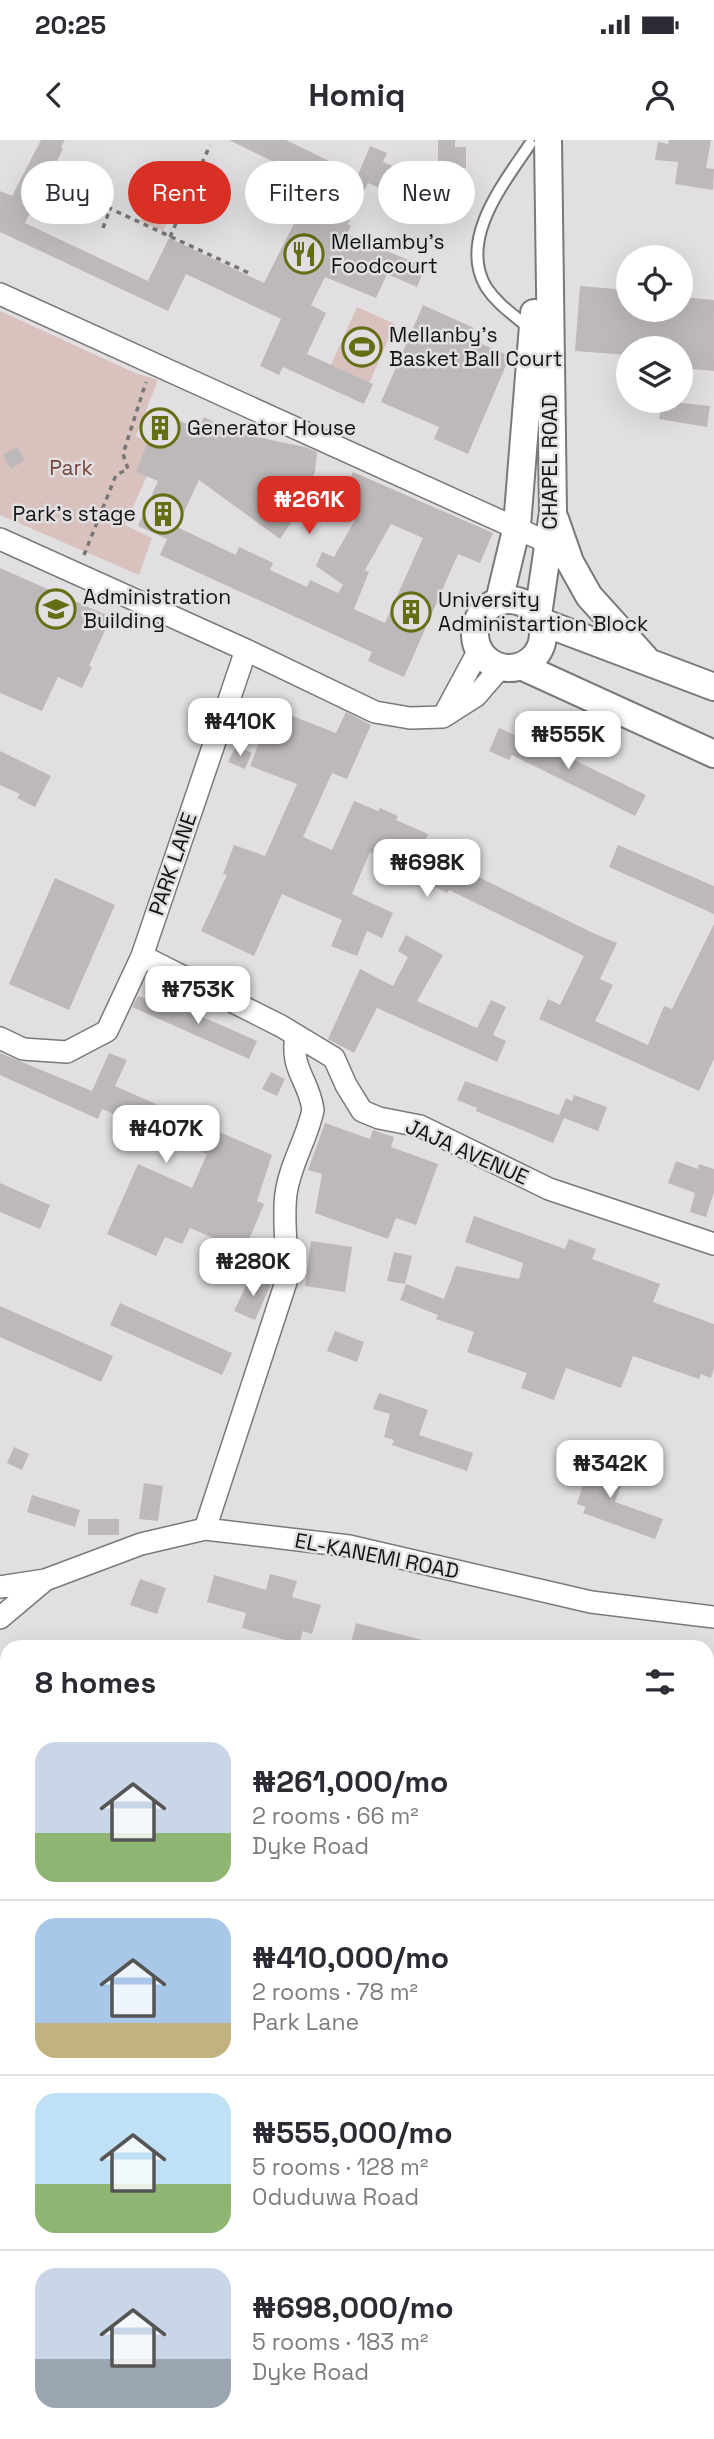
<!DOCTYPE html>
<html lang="en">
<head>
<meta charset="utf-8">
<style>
	:root { --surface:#fff; --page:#f7f7f7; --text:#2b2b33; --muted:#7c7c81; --line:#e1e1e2; --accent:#d93025 }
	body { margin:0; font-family:"Space Grotesk",sans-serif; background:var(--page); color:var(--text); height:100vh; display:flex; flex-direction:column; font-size:26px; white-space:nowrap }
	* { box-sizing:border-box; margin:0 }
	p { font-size:23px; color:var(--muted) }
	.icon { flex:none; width:38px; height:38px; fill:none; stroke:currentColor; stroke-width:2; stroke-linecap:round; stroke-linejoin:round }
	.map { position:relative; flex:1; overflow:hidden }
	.drawer { position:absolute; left:0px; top:1500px; width:714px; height:800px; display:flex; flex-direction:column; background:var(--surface); border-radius:21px 21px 0 0; box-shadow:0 7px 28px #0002 }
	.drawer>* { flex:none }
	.banner { position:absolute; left:21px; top:21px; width:672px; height:63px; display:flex; gap:14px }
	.buttons { position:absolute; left:616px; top:105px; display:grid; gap:14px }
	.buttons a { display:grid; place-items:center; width:77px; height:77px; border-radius:50%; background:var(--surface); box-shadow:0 7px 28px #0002; font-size:35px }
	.price { position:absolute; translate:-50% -60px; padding:0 16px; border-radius:14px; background:#fff; color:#222; font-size:23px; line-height:46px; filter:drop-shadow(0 2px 4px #0008) }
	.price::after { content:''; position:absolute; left:50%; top:42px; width:21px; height:16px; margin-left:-10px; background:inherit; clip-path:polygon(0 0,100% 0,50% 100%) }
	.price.on { background:var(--accent); color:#fff }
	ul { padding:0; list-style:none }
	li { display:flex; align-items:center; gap:21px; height:175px; padding:0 35px }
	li+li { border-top:2px solid var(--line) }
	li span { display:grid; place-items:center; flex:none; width:196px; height:140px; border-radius:21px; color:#555 }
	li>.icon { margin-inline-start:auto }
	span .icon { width:84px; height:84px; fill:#fffc; stroke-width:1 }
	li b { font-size:30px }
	h2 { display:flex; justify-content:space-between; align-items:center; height:84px; padding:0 35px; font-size:30px }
	.pill { padding:0 24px; border-radius:32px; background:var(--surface); box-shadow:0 7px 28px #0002; font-size:24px; line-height:63px }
	.pill.on { background:var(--accent); color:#fff }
	.status { display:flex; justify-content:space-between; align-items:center; height:49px; padding:0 35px; background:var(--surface); direction:ltr }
	.status svg { height:19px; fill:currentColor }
	header { display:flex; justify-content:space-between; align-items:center; height:91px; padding:0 35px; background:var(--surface); font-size:32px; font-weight:800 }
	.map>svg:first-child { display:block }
</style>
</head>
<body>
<div class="status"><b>20:25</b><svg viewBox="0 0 49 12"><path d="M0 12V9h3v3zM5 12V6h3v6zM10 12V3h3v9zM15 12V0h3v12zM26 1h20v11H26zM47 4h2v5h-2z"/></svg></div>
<header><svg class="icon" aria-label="back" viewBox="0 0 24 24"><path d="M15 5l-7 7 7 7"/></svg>Homiq<svg class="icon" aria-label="person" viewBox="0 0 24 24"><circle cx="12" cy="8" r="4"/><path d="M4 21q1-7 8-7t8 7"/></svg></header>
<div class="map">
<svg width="714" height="2299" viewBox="0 0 714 2299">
	<rect width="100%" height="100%" fill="#e2dfe2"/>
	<!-- green -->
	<path fill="#d9c2be" d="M162,31L186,42L163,91L140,81Z
		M357,167L395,184L368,246L329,229Z
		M0,171L135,233L158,240L136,296L159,309L125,385L152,398L139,435L0,375Z"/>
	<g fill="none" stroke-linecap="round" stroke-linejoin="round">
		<!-- stream -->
		<path stroke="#686d81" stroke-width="6" d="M0,1690L7,1693
			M707,1750L714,1753
			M216,2292L217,2299"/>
	</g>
	<!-- building -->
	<path fill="#bdb9ba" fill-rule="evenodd" d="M41,0H65L61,7L63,9L25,83L148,141L169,98L264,143L315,42L229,0H286L358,35L370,6L387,13L383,22L462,56L452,78L368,43L348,84L351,86L347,94L425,127L417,147L387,134L376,158L325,137L311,165L326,173L307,214L373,244L364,264L283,227L279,235L260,226L281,179L186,134L168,171L0,92V51L12,56Z
		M438,0H455V7H466V28H438Z
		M669,0H711L706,28L714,29L713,50L675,44L678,22L655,20L658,2L668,4Z
		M580,146L628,150V170L681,171V157L714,160V231L681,228L683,210L681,208H628V215L575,211Z
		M423,165L474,188L470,199L510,216L468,314L434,299L439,287L381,262Z
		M662,261L710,266L707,287L659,279Z
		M155,270L198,289L204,277L233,292L305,307L317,312L315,332L295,377L280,399L199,340L177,387L236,415L239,407L273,423L270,430L307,447L310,440L338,453L343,445L316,426L322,412L334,417L360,371L340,362L353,332L493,393L480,423L458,414L404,537L368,521L372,512L160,415L167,399L138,386L158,341L136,332L149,299L143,296ZM391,384L423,398L385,483L354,469L369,432L365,430Z
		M17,307L25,320L11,329L3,315Z
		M0,428L111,477L89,526L92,527L82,548L58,537L42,571L0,553Z
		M272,568L336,593L346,572L371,585L347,639L332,633L303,697L332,710L354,661L378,671L380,668L398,676L396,680L428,694L420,712L460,733L462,729L595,794L617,803L600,839L613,845L595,881L648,905L664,866L672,869L714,784V919L699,951L539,879L548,859L560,865L584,816L449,750L447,753L430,744L435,735L382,712L380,717L370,712L352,754L393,773L382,798L367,791L357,816L331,806L342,780L282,754L254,816L201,791L227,735L223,734L234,705L265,716L297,644L250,626Z
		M499,588L524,599L525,596L646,655L635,676L512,615L509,620L489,611Z
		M236,606L252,613L245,629L228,622Z
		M0,611L51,636L35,667L17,658L20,654L0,645Z
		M618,705L714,746V774L609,727Z
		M55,738L115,765L69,870L9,844Z
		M406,795L443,815L417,861L477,888L491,860L506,867L493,895L506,901L497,922L377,868L354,913L328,899L360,829L393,846L408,817L398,811Z
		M138,856L169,867L171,863L257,901L249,919L132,867Z
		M0,913L92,951L109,913L127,920L115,946L272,1015L257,1061L264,1064L244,1111L190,1088L182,1104L165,1097L156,1116L107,1094L138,1024L192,1048L207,1014L102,969L98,979L0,935Z
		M271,932L285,939L277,956L262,949Z
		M465,941L559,975L566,958L572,961L574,955L607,967L598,991L564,978L553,1003L476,971L477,968L457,960Z
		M325,983L370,999L373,990L394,997L391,1007L438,1024L416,1085L396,1078L388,1099L315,1073L322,1034L308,1030Z
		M676,1021L698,1029L699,1024L714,1029V1052L706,1077L690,1072L695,1053L668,1043Z
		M0,1043L50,1065L40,1089L0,1072Z
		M474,1076L565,1109L569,1099L596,1109L592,1119L660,1144L653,1162L714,1184V1228L711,1238L701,1234L699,1239L633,1216L621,1248L566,1228L554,1260L521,1248L527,1233L467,1212L474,1192L436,1179L438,1175L400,1160L406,1144L444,1159L456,1126L519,1139L523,1123L465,1102Z
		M311,1101L352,1107L345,1152L305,1146Z
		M394,1112L412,1116L405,1144L387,1141Z
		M251,1135L271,1144L255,1180L234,1171Z
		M120,1163L232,1213L222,1235L110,1185Z
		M0,1166L113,1216L101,1242L0,1197Z
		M335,1191L364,1202L357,1222L327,1211Z
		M379,1253L428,1270L419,1295L473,1313L467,1331L392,1305L394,1300L384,1297L390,1274L373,1269Z
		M14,1307L29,1314L22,1330L7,1323Z
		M573,1319L624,1337L615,1362L663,1379L655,1399L583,1373L586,1367L577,1364L584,1341L567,1335Z
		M144,1343L163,1346L158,1381L139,1379Z
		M32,1355L80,1370L75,1387L27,1372Z
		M88,1379H119V1395H88Z
		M270,1434L297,1441L292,1457L321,1465L312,1494L303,1491L299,1504L242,1488L246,1473L207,1462L214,1435L266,1450Z
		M140,1439L166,1448L157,1474L130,1465Z
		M356,1483L426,1501L425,1507H350Z"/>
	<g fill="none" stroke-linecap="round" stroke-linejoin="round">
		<!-- service casing -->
		<g stroke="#7b787a" stroke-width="14">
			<path id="service" d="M529,188C514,175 497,164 486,147C458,99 504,43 530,4
				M0,2196L7,2205
				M105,2292L111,2299"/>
		</g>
		<!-- minor casing -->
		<g stroke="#7b787a" stroke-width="24">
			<path id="minor" d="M0,154L549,403
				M0,399L246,510L375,572L410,578L443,577L476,556L501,527
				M444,575L479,510
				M142,816L281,886L334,918L346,945L362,971L379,978L420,986L549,1049L714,1104
				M0,898L23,909L67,912L107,891L142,816L246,510
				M205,1389L286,1142C289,1113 282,1083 286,1054C290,1024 307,999 313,970C309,939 290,931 296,895
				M0,1447L45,1440L141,1404L205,1389L349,1406L591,1462L714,1477
				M0,1478L44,1441"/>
		</g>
		<!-- tertiary casing -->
		<g stroke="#7b787a" stroke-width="30">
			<path id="tertiary" d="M555,379L570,422L589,456L645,518
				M475 494a34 34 0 1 1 68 0a34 34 0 1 1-68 0Z
				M499,461L517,386L534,173
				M538,475L553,372L548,0
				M542,482L714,547
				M521,526L714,614"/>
		</g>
		<!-- path -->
		<path stroke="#787678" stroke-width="3.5" stroke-dasharray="5 5" stroke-linecap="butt" d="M53,42L251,134
			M103,88L110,69
			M170,97L210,5
			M84,415L116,335L128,329L123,314L146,242"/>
		<!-- service -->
		<use href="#service" stroke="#fff" stroke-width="10"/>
		<!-- minor -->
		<use href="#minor" stroke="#fff" stroke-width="21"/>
		<!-- tertiary -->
		<use href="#tertiary" stroke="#fff" stroke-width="26"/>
	</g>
	<!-- icons -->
	<defs>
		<g id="restaurant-ring" transform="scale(2.0125)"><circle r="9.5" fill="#e2dfe2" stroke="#656e15" stroke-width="1.5"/><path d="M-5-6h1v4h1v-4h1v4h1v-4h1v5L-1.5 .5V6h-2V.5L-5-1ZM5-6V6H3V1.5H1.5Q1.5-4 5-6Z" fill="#656e15"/></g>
		<g id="stadium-ring" transform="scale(2.0125)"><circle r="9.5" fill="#e2dfe2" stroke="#656e15" stroke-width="1.5"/><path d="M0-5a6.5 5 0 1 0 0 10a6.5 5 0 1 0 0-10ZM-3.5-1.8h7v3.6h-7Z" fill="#656e15"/></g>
		<g id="building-ring" transform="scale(2.0125)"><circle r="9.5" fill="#e2dfe2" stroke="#656e15" stroke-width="1.5"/><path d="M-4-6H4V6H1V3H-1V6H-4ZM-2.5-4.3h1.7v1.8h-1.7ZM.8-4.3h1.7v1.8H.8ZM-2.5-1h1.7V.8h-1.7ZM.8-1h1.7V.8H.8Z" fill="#656e15"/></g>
		<g id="university-ring" transform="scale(2.0125)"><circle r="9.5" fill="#e2dfe2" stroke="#656e15" stroke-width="1.5"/><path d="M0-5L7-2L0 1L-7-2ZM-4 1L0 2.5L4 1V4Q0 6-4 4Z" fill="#656e15"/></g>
	</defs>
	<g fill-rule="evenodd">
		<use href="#restaurant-ring" x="304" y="114"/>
		<use href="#stadium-ring" x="362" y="207"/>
		<use href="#building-ring" x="160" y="288"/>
		<use href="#building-ring" x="163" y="374"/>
		<use href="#university-ring" x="56" y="469"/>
		<use href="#building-ring" x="411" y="472"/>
	</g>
	<g text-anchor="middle" stroke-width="5" stroke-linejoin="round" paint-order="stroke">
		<!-- poi labels -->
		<g font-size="21" fill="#141314" stroke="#e2dfe2" text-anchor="start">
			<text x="331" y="109">Mellamby's<tspan x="331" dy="24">Foodcourt</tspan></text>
			<text x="389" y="202">Mellanby's<tspan x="389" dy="24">Basket Ball Court</tspan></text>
			<text x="187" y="295">Generator House</text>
			<text x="136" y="381" text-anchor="end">Park's stage</text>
			<text x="83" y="464">Administration<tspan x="83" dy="24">Building</tspan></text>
			<text x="438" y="467">University<tspan x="438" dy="24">Administartion Block</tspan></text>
		</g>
		<!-- street labels -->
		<g font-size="21" fill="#141314" stroke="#e2dfe2">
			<text transform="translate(550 322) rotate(-90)" y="7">CHAPEL ROAD</text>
			<text transform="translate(173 724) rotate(-71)" y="7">PARK LANE</text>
			<text transform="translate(467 1012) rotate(24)" y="7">JAJA AVENUE</text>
			<text transform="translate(377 1416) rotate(11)" y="7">EL-KANEMI ROAD</text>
		</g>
		<!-- park labels -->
		<g font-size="21" fill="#77443c" stroke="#e2dfe2">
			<text x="71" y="335">Park</text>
		</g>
	</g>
</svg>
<div class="buttons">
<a><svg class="icon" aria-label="locate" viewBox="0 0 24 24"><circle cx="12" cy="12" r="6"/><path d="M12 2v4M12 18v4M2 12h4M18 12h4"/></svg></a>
<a><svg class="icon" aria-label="layers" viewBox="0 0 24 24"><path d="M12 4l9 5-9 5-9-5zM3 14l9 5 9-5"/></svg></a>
</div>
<b class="price on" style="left:309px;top:396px">₦261K</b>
<b class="price" style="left:240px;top:618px">₦410K</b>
<b class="price" style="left:568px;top:631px">₦555K</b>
<b class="price" style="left:427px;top:759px">₦698K</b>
<b class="price" style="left:198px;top:886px">₦753K</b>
<b class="price" style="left:166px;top:1025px">₦407K</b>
<b class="price" style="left:253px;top:1158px">₦280K</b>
<b class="price" style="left:610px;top:1360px">₦342K</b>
<div class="banner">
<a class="pill">Buy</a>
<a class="pill on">Rent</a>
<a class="pill">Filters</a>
<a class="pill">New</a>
</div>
<section class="drawer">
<h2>8 homes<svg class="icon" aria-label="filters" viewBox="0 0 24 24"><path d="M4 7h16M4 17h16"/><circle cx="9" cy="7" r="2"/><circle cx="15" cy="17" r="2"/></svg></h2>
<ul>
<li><span style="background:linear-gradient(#c9d6e8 65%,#8fb573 0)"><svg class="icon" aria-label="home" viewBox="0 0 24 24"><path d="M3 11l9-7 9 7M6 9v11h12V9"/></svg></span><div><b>₦261,000/mo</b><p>2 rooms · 66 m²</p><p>Dyke Road</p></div></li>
<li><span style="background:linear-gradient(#a9c7e8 75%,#c2b280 0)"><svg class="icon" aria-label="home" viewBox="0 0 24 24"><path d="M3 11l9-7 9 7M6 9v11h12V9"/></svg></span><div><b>₦410,000/mo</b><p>2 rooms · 78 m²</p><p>Park Lane</p></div></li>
<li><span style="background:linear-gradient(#bfe0f5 65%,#8fb573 0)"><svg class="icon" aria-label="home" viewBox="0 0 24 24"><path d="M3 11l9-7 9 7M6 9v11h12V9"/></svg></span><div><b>₦555,000/mo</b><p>5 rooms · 128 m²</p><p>Oduduwa Road</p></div></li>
<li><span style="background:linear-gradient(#c9d6e8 65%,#9aa5b1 0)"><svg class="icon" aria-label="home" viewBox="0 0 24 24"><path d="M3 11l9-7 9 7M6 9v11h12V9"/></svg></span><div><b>₦698,000/mo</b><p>5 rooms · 183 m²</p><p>Dyke Road</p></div></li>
</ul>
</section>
</div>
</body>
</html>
